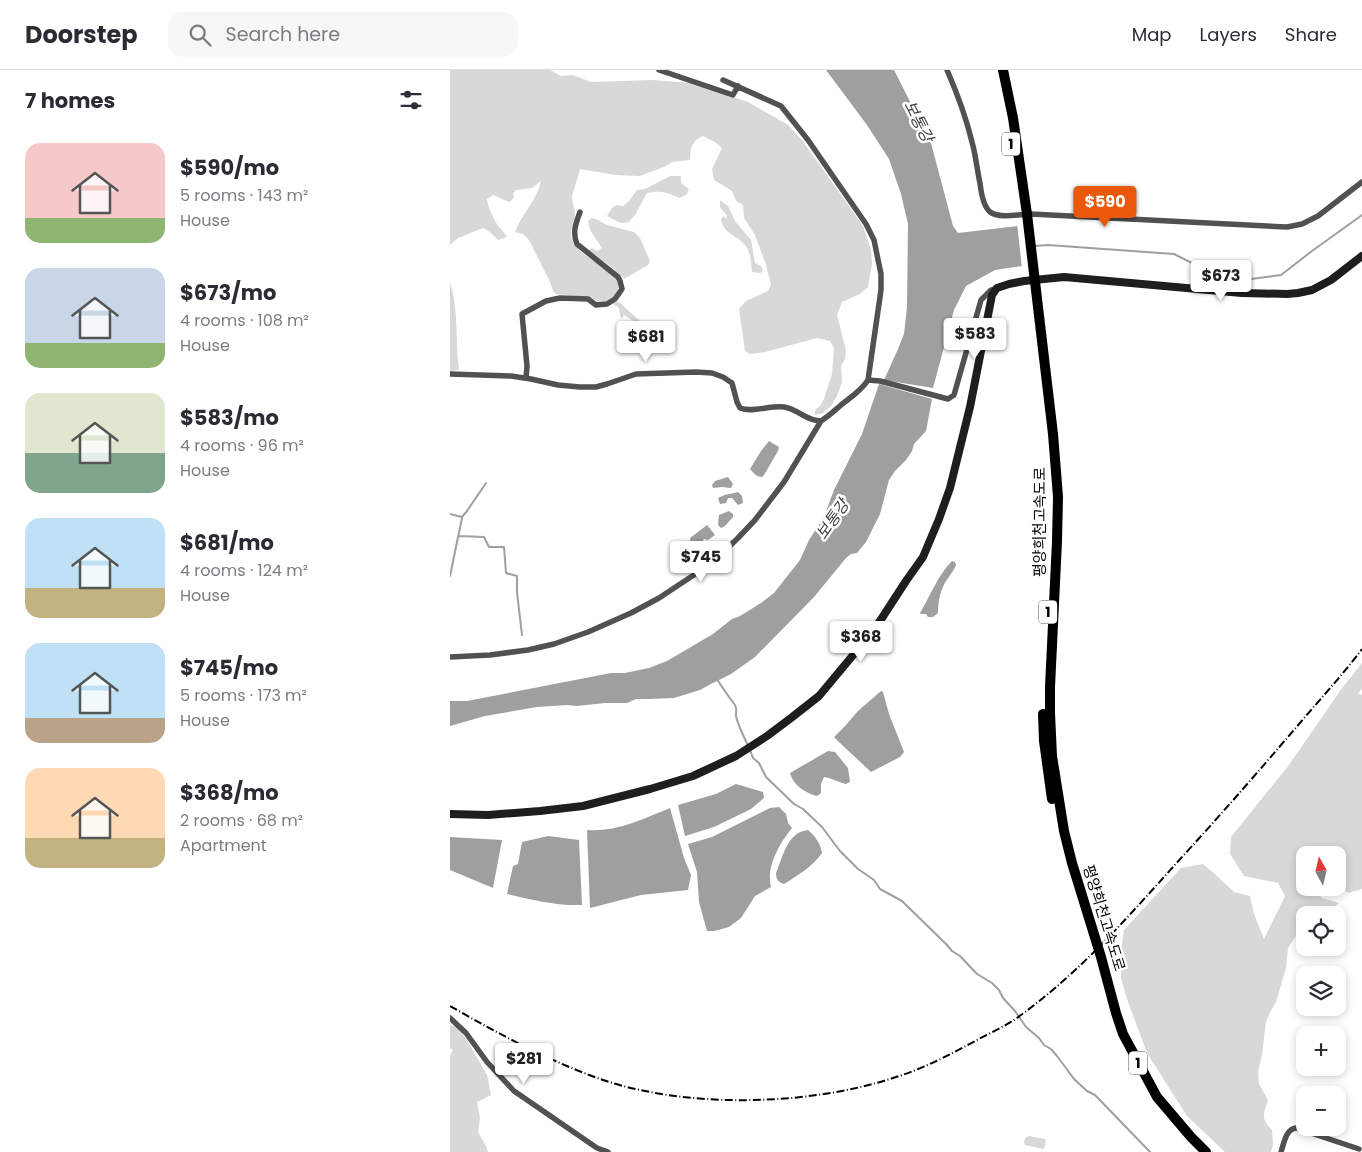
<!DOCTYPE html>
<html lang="en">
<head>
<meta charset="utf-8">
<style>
	:root { --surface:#fff; --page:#f7f7f7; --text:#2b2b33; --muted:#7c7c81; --line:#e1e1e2; --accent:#ea580c }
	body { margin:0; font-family:Poppins,"Noto Sans KR",sans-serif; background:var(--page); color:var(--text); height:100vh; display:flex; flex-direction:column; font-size:19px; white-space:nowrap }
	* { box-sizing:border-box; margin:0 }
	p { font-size:16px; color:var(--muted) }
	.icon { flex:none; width:28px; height:28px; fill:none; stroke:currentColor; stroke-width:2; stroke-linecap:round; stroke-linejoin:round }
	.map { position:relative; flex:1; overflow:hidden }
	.details { display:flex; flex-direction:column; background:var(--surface); width:450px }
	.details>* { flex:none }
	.needle { width:32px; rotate:352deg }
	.tools { position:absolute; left:846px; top:776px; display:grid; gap:10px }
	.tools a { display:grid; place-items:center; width:50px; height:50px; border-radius:10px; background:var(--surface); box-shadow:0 2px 8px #0003; font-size:25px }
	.price { position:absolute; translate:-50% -42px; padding:0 11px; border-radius:5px; background:#fff; color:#222; font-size:16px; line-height:32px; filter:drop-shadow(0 1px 2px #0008) }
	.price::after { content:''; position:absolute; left:50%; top:30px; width:15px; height:11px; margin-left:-8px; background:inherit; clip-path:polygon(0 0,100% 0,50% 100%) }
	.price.on { background:var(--accent); color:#fff }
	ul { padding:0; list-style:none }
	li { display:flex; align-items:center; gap:15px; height:125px; padding:0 25px }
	li span { display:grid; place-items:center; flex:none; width:140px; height:100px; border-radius:15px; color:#555 }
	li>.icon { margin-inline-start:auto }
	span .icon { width:60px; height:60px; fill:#fffc; stroke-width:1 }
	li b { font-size:21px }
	h2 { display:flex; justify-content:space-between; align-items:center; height:60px; padding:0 25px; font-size:21px }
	header { display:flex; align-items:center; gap:30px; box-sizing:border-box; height:70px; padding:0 25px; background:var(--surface); border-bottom:1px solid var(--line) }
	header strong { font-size:24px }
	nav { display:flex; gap:28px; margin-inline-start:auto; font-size:18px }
	.search { width:350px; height:45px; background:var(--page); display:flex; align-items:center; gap:12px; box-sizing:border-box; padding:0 18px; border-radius:15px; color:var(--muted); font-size:19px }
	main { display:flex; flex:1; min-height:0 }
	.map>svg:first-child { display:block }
</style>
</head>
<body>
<header>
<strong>Doorstep</strong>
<div class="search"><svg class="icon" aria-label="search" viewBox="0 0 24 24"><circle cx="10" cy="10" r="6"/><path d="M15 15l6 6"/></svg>Search here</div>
<nav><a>Map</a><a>Layers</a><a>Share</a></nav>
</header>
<main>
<section class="details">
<h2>7 homes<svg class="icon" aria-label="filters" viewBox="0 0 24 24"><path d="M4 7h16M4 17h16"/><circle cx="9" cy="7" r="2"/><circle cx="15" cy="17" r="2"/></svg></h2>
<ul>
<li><span style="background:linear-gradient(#f6c9c9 75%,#8fb573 0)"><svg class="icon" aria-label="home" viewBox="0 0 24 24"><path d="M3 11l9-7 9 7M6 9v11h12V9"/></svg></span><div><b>$590/mo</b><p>5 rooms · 143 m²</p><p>House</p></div></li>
<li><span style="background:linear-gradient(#c9d6e8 75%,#8fb573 0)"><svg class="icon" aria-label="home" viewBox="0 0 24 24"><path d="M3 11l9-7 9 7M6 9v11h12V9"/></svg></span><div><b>$673/mo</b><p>4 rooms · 108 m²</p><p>House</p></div></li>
<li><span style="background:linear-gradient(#dfe7d0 60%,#7fa58c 0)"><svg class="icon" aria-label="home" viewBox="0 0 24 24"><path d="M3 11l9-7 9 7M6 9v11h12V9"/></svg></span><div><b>$583/mo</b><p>4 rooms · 96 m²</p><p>House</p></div></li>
<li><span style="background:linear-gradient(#bfe0f5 70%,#c2b280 0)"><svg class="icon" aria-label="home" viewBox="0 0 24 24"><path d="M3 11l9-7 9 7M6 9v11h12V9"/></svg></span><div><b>$681/mo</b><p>4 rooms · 124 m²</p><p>House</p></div></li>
<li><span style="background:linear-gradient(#bfe0f5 75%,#b9a48a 0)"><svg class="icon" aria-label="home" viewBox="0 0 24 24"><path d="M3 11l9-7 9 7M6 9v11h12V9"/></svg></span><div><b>$745/mo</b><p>5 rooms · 173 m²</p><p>House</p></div></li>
<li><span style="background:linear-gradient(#ffd9b3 70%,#c2b280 0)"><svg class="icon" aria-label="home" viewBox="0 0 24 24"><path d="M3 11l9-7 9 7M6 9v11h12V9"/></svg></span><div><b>$368/mo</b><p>2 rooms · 68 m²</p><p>Apartment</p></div></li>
</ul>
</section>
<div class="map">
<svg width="912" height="1082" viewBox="0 0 912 1082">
	<rect width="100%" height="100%" fill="#fff"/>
	<!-- green -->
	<path fill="#d8d8d8" d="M0,0H100L111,6L123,5L141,12L202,10L241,13L298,32L338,55L352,70L413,156L421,180L422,194L418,217L410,224L392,232L387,245L396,280L395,289L391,296L392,312L387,326L381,336L373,343L365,345V340L370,336L374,329L382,304L384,278L380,271L367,268L315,282L300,284L295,281L289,239L296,231L318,221L321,215L316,195L305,165L294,148L293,135L286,131L282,121L264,110L262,99L272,78L265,72L253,66C241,71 241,78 240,90L222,92L214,97L190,106L165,105L130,99C129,105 122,124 122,128C122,133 125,138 125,143C125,150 121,156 121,162C120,178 140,188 150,195C158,201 166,205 168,215C171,229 153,237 142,228L106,224L103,221L100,212L79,170L73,164L65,162C72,143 86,132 91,111L82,118L66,120L63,124L64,128L59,132L43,125L37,129C37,135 45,152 49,157C53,161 54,162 57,167L48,170L40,162L33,158L8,168L0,175Z
		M220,106H231V113L239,119L237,124L230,128C216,123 213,120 197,123L185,145L179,152L171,153L157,146L162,138L166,135L173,136L179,131L187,120L195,119Z
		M270,130L278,136L285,151L301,170L305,193L312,197L313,201L310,203L302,202C301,193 301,182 295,175C287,165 273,164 271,149L274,146L276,149L277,146L270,137Z
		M142,148L146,149L157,155L184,162L190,168L200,191L198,195L174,209L163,198L138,180L142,178L147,181L152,178L140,160L138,151Z
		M0,212C9,240 5,270 9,300L0,301Z
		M165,232H169L190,251L202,253V271H199C198,264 197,262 190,261C187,252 181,250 174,245L172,249L170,246L169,238L163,234Z
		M912,593V619L908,623L912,625V819L898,823L888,814V785H855V818H868L865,821L872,828L889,833L874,845H855V858L845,867L838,878L836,898L826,932L820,942L816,952L812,985L808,1002L809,1014L818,1030C813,1045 811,1049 822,1060L823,1074L821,1082H775L737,1046L697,983L677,929L671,908L672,874L674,860L731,798L753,794L767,806L784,822L800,826L804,844L814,869L835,826L828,813L794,806L780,784L781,767L839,695L890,621Z
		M0,955L7,957L17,970L37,1005L41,1025L27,1032L30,1048L28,1062L36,1076L38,1082H0V986L3,980L0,978Z
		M579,1066L595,1069C596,1073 596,1076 593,1079L575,1075L574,1072L575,1068Z"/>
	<!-- water -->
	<path fill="#9f9f9f" d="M376,0H444L481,73L503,156L508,163L568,156L572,196L545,200L516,216L504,240L483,318L434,310L448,279L454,264L457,237L458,154L451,124L439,89L417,55Z
		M429,314L482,329L476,361L464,374L462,381L456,390L445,401L439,410L430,444L416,472L407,483L401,484L396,488L364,527L305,587L281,604L259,615L250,620L224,628L198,629H186L177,633H155L127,636L117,635L87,637L35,646L0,656V631H17L161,603H175L199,598L217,591L263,564L282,549L290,546L311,533L324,523L350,490L359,470L374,447L384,420L412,364Z
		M319,371L329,377L328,381L314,405L312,407C306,407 304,403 300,399L311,381Z
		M278,407L283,414L281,418L272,417L263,418L262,415L265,411Z
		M288,422L292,426L293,433L288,435L282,428H278L276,433L270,434L268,428C275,424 281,424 288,422Z
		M279,441L283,444V447L275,456L271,458L268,455L269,445Z
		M257,455L265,465L258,470L254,469L248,477L244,478L241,474L240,468Z
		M502,491L505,492L506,495C503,503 496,509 493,517C489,526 488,534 488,543L483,547H478L476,544H471L470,543C480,526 488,505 502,491Z
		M431,621L433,622L439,644L454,682L450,687L421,702L390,673L384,667L395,656L408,641Z
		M378,681L385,682L398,698L400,712L396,714C388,712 382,708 374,707L371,714V723L367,726C355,723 343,715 340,703Z
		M286,714L313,722L314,728L301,739L264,757L235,766L228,735L266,724Z
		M329,737L336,744L338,753L342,758C329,774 316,797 321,817L305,826L291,848L279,857L264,861H257L249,832L247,802L238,774L262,767L320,738Z
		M220,738L234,788L241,805L238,820L191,825L140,838L137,760C167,762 193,749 220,738Z
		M358,760C365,766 371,774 372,783C363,796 347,806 334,814C328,812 326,809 326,803C333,787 337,762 358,760Z
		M98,766L129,770L132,835C107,836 82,830 57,824L63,796L68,794L72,772Z
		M0,767L52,770L43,818L0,800Z"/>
	<!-- pier -->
	<path fill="#fff" d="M567,153L570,154L571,155L575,196L572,198Z"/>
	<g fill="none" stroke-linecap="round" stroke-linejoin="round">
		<!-- stream -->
		<path stroke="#9f9f9f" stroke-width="2" d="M584,176L598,175L724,184L758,201L801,209L831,205L862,181L912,145
			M0,444L12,447V448L0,506
			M12,447L17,441L36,413
			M9,466L34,467L39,477H54L56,503L67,506V522L72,565
			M267,609C273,619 279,627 285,635C287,638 286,642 286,646C288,656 294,666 298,676
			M300,680L303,688L309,693L316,707L344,734L353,739L372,757L390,781L408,799L424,810L430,819L452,831L496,874L502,881L510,886L527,904L542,913L549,920L553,928L565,941L576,957L589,968L594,975L601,979L607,986L624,1009L637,1021L645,1025L700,1082"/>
		<!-- street -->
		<path stroke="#515151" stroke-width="5.5" d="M209,0L283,25L288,16
			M497,0C507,23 516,47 522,72C526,86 527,100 530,113C531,122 533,136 540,142C549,149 571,144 581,144L837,157L852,154L868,146L912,112
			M273,10L331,36L358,70L416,154L424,170L431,204V220L418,310L430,311L498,329L504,325L531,230L541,220L547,218
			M0,304L61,306L81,309L108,315L130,317H146L157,314L186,304L246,302L262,303L273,307L282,313L287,332L290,338C303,343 320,335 334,337C348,339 356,351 371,351
			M76,308L77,296L72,244L96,231L110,228L138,229L146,235L157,234L165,229L172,219L170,211L168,207L127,174C122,162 126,153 130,142
			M0,587L40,585L78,580L104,574L138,562L181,543L209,528L262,493L288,468L305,450L334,412L371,351C379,346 384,341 391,335C401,327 411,321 418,310
			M0,948L16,963L37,992L64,1021L147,1078L158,1082
			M831,1082C834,1073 836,1059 846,1058L909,1079"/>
		<!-- secondary -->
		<path stroke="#1e1e1e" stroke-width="8" d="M0,744L38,745L90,741L133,736L200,719L243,706L286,686L317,666L341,648L369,626L414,572L430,551L456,511L473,487L489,449L500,418L520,337L542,225L547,218L559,214L574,211L614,207L792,223L837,224L848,223L862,220L881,210L912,186"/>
		<!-- highway -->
		<path stroke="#000" stroke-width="10" d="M553,0L563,48L577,144L603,364L608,427L607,471L600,617V643L602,686L614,761L622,793L651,887L666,943L673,964L707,1027L741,1067L756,1082
			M593,644L594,671L602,729"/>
		<!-- rail -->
		<path stroke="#000" stroke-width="2" stroke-dasharray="8 2.5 1 2.5" stroke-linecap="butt" d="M0,936C49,964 97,990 150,1009C237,1039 360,1036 446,1007C475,998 501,984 527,970C542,962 558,955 571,945C633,900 682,842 733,786C775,740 815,694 855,647C874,625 894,603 912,579"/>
	</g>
	<g text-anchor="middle" stroke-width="5" stroke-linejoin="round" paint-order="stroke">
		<!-- shield labels -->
		<g fill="#fff" stroke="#4c4c4c" stroke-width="1">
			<rect x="552" y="62.5" width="18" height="23" rx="4"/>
			<rect x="589" y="530.5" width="18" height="23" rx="4"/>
			<rect x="679" y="981.5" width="18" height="23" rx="4"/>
		</g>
		<g font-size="14" font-weight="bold" fill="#000">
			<text x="561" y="79">1</text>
			<text x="598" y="547">1</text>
			<text x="688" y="998">1</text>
		</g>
		<!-- street labels -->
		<g font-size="15" fill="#000" stroke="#fff">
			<text transform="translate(590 452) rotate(-90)" y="5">평양희천고속도로</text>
			<text transform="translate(654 848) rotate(73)" y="5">평양희천고속도로</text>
		</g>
		<!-- water labels -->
		<g font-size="16" font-style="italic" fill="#404040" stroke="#fff">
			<text transform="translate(469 51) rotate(63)" y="6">보통강</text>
			<text transform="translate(382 449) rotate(-55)" y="6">보통강</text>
		</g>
	</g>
</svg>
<div class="tools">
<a><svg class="needle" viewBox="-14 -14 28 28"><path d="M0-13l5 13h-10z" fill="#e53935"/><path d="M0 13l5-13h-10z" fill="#7c7c81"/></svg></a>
<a><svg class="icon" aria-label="locate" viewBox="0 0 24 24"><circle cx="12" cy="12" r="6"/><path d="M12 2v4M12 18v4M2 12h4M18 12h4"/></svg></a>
<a><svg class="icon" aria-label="layers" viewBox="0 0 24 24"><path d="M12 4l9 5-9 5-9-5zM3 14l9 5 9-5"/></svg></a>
<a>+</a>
<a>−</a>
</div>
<b class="price on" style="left:655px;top:158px">$590</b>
<b class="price" style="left:771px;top:232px">$673</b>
<b class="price" style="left:525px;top:290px">$583</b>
<b class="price" style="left:196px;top:293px">$681</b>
<b class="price" style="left:251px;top:513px">$745</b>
<b class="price" style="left:411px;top:593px">$368</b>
<b class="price" style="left:74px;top:1015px">$281</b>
</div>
</main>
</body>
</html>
